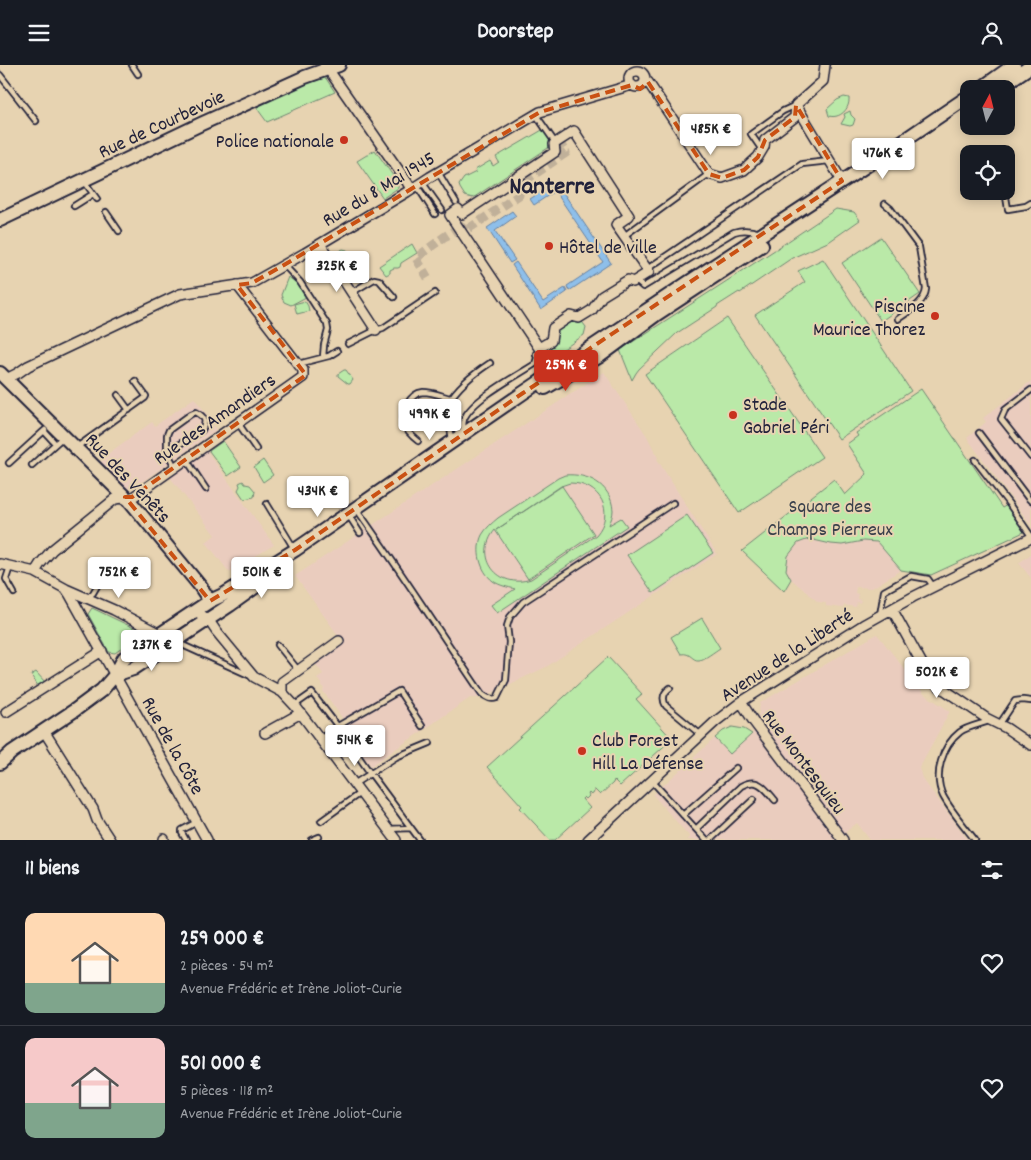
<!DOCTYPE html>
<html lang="fr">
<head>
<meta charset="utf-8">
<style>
	:root { --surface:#171b24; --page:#20242c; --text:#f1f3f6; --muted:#9ea1a6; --line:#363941; --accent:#c8321e }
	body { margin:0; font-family:Dekko,sans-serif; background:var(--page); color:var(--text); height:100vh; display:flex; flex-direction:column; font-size:19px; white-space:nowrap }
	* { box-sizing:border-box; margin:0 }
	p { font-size:16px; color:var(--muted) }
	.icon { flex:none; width:28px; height:28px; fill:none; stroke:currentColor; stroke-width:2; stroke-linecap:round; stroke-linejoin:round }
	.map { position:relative; height:775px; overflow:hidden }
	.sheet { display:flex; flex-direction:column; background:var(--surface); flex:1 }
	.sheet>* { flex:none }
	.needle { width:32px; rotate:7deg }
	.controls { position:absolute; left:960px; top:15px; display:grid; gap:10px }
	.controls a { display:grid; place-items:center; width:55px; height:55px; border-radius:10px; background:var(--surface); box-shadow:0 2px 12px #0003; font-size:25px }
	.price { position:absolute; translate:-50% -42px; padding:0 11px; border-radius:5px; background:#fff; color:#222; font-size:16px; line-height:32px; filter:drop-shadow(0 1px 2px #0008) }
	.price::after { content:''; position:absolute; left:50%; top:30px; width:15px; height:11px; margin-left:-8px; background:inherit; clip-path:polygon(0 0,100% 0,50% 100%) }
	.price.active { background:var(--accent); color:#fff }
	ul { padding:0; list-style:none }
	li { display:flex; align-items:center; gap:15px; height:125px; padding:0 25px }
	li+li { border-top:1px solid var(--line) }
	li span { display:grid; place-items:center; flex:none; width:140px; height:100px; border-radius:10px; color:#555 }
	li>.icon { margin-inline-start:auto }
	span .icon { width:60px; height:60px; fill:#fffc; stroke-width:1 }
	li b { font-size:21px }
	h2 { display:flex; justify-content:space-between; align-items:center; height:60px; padding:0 25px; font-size:21px }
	header { display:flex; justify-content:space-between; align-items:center; height:65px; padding:0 25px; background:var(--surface); font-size:22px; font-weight:700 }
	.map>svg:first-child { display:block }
</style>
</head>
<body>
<header><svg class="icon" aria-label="menu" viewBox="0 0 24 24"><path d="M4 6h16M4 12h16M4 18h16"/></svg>Doorstep<svg class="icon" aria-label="person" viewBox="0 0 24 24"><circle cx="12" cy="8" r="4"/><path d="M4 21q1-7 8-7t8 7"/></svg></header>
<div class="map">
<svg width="1031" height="775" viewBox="0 0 1031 775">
	<rect width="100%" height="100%" fill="#e7d3b1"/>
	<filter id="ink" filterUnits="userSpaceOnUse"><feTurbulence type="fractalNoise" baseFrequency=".02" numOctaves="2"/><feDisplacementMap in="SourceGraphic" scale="10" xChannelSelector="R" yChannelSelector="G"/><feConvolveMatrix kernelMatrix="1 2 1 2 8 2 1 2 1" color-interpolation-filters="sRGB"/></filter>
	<g filter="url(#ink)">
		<!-- built -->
		<path fill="#eaccbe" d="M604,307L647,371L658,393L657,394L717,489L546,602L481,633H470L371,701L357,683L361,679L323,626L324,623L317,613L323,609L315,598L343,577L295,511Z
			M1031,316V460L967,373L986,357L983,353Z
			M194,333L203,344L216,365L132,424L127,423L102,399L101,397L103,393L113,385L152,357L155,361Z
			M206,385L274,480L229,507L206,477L215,470L169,411Z
			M809,474L831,479L842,480L863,476L878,477L901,505L872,523L856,522L855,528L858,529L857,534L861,535L860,538L857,537L856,542L844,540L843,543L826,541V538L818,537L791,514L786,505L788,491L798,478Z
			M1031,489V513L1019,498Z
			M877,569L924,629L950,646L919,703L922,713L968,775H870L857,758L835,775H687L690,772L653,730L715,673L730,689L752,669L759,648L760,638Z"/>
		<!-- green -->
		<path fill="#bae9a8" stroke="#6e8672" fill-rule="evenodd" d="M325,12L335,27L267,57L256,42L305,19Z
			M844,32L849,33C850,44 840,54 829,51L827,44L837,35Z
			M850,46L851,50L855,54L853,60L850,61L841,59L845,52L844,49Z
			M544,64L554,79L473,133L465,131L460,123L459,120L464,113L476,107L475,105L490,96L493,101L499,97L496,92Z
			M375,85L398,118V123L383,133L357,96Z
			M836,144L854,147L860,155L830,176L792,193L740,228L739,227L717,241V242L677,268L639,304L636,308L632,315L620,285L784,179Z
			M881,172L920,229L881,256L842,198Z
			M412,179L417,188L401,198L400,202L398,203H394L390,205V208L386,210L379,201Z
			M343,184L347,185L348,187L347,189L343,190L346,195H350L353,199V202L357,204L360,210L359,215L357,217L339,190L341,185Z
			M823,194L911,326L839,374L755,250L805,217L798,206Z
			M288,212L300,220L306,232L291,240L284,237L281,230Z
			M305,236L308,241L309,246L297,249L294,239Z
			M571,251L579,253L586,262L584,270L546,296L539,283L551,276L553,263Z
			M727,253L822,392L739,448L645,309Z
			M344,305H346L353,315L350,319H348L338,311V309Z
			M921,324L1002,443L1007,440L1024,467L931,510L901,505L877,477L863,476L842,480L831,479L809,474L798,478L788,491L786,505L791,514L784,526L742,486L834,414L845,430L867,409L847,379L858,371L856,368Z
			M223,376L241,402L228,411L209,386Z
			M263,395L273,410L263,417L254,402Z
			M565,410C587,408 611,419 613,445C613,450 611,455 609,460L621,453L627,461L497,548L491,540L515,524C508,522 500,521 493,516C480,506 475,485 482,470C486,463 492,458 498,453L558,413ZM570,418C600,418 616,447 596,470L531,514C498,525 473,492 495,465L528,514L594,469L562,421L496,465L561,421Z
			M243,416L245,419L250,420L255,426L254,432L244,434L238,425L240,421L239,418Z
			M687,450L713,488L653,528L627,490Z
			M92,543L136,564L137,572L115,588L109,587L88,549Z
			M702,553L720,583C715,586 704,595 699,595C692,596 691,587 681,589L671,572Z
			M608,592L642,629L636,634L672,674L620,721L614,715L613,718L600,730L594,724V727L593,729L591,730L589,728L588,729L589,731L586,734L584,732L582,734L590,743L555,775H550L520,743L522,741L487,702Z
			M36,607L45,617L38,621L31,610Z
			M732,662L744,664L752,669L730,689L715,673L723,666Z"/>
		<!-- water -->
		<path fill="#8ebfea" stroke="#6380a4" d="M556,117L611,198L569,226L567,221L603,197L555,126L534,140L530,134Z
			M512,146L516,151L495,166L515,195L510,198L487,163Z
			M516,197L543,237L565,223L567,227L541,245L512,200Z"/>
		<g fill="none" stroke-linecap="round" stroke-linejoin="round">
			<!-- street-tunnel -->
			<path stroke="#c0b099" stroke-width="9" stroke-dasharray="9 4.5" stroke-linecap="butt" d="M514,123L566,88L557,74
				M459,159L465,166L519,130L509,117
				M446,176L444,172L461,161
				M428,213L416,193L444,172"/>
			<!-- lane casing -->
			<g stroke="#22223b" stroke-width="8">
				<path id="lane" d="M132,0L138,9
					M0,10L36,56
					M536,50L554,76
					M762,85L751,69L783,46L796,40
					M438,107L456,137
					M84,116L97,134
					M422,117L442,145
					M417,121L435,149
					M1005,126L1008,144L1026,141L1031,138
					M885,139L890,143L919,182L926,224C925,238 909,246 898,254
					M74,141L93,129
					M106,147L119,166
					M624,171L709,109
					M284,200L300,217L327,259L328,265L324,280L323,292
					M647,204L802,99L829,96
					M636,216L643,222L734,167C743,164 751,165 760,168
					M351,228L374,214L379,215L394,232
					M348,279L376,265L383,263L435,228
					M298,299L329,291L337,286
					M1031,325L1005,345L1001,354L1031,392
					M118,330L129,345
					M238,358L256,384
					M45,365L44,366L53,376
					M463,365C463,361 463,357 464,354C472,334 517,311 535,299L537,293L536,289
					M979,368L1028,433L1031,436
					M452,374L446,341C457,322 472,310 490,298
					M418,376C413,372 407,367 405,361C399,349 410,328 423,327C433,327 442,331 450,333
					M77,382L145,333L146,331L135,316
					M167,387L202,365C207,356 205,352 196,347L191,349L169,365L167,370V387L175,402
					M186,394L206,424
					M975,395L1009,439L1031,471
					M9,398L44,366
					M32,400L63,372
					M267,439L295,485
					M360,449C402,508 441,569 482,629C488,633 491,635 497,633L506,615L509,577L507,561L510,552L523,537L673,438
					M351,454L360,468
					M10,502L6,514L14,528
					M87,533L93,528L97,521
					M880,550L884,526L911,511L928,514L933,521
					M178,578L251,611
					M278,580L298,605
					M670,623C663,628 662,634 666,641L701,670
					M295,640L312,628L339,663
					M999,660L1015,636L1023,635L1031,636
					M320,674L338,661L399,626L422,661
					M324,679L341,666L368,705L420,775
					M652,716L706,775
					M354,719L396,692L430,678
					M683,750L736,703
					M321,756L360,728
					M388,764L411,763
					M696,764L741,721C758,712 764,722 775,735
					M186,775L182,768V765L197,757
					M312,775L319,772
					M710,775L754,734
					M975,775C965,762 951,746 943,731C933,710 942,681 960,667C966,662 981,659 989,656"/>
			</g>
			<!-- street casing -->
			<g stroke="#22223b" stroke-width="12">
				<path id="street" d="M324,2L328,4L407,117L411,124
					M629 14a8 8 0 1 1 16 0a8 8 0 1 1-16 0Z
					M645,16L648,17L709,109L722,113L744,105L758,92L764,82L765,75L795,52L796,40L823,16L825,0
					M796,40L842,116
					M574,66L629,151L616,160L649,207L633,217L628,215L602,231L592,245L579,253L571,251L553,263L551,276L539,283L450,150L458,144L462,149L555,87L554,79Z
					M320,179L376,265
					M6,314L18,308L28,301L180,229L252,218L305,188L407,127L430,112L540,47L632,20
					M0,499L35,507L66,524L114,545L160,569
					M35,507L40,499L52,485L115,434L133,432L303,312V305L298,299L237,220
					M66,524L70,530L207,775
					M892,544L926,606L932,615L939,621L986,653L1006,663L1031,680
					M195,546L208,554L216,566L254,612L282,627L296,642L396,775
					M282,627V617L339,576
					M741,637L754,657L843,775
					M6,647L102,586
					M44,666L93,744L97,755L110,775
					M265,668L301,648
					M164,775V774
					M588,775L715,657L741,637L863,560L913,532L1031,473"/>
			</g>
			<!-- secondary casing -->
			<g stroke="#22223b" stroke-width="16">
				<path id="secondary" d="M980,24L1014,0
					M997,24L1031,1
					M0,155L201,59L305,12L339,0
					M0,308L125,432L129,435L200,521L210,536
					M545,323L600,291L657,249L762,180
					M115,610L133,604L230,540L283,502
					M0,698L12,687L75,645L102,625L115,610L124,593L210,536L223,530L295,485L523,328L686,219L869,99L969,31"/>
			</g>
			<!-- lane -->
			<use href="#lane" stroke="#e7d3b1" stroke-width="4.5"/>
			<!-- street -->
			<use href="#street" stroke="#e7d3b1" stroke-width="9"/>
			<!-- secondary -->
			<use href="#secondary" stroke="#e7d3b1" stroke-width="12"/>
		</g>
	</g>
	<!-- marked area -->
	<path fill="none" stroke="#ca5113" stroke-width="4" stroke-dasharray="10 6" stroke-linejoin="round" d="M648,17L709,109L722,113L744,105L758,92L765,75L795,52L796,40L842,116L523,328L295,485L210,536L125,432H132L306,310L237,220L252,218L284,200L540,47L632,20L640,24Z"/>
	<!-- markers -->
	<g fill="#c8321e" stroke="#e7d3b1" stroke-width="2">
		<circle cx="344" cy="75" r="5"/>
		<circle cx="549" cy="181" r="5"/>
		<circle cx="935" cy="251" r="5"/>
		<circle cx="733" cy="350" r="5"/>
		<circle cx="582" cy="686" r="5"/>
	</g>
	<g text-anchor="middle" stroke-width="4" stroke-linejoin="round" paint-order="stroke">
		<!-- street labels -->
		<g font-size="20" fill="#22223b" stroke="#e7d3b1">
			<text transform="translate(161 58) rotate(-25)" y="7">Rue de Courbevoie</text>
			<text transform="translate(378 123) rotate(-31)" y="7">Rue du 8 Mai 1945</text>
			<text transform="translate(214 353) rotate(-35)" y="7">Rue des Amandiers</text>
			<text transform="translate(129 412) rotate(47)" y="7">Rue des Venêts</text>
			<text transform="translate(786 589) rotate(-33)" y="7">Avenue de la Liberté</text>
			<text transform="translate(174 680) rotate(61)" y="7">Rue de la Côte</text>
			<text transform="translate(805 696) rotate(53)" y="7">Rue Montesquieu</text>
		</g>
		<!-- poi labels -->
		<g font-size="20" fill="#22223b" stroke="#e7d3b1" text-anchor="start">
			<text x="334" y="82" text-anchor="end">Police nationale</text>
			<text x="559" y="188">Hôtel de ville</text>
			<text x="925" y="247" text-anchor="end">Piscine<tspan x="925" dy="23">Maurice Thorez</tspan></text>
			<text x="743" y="345">Stade<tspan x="743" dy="23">Gabriel Péri</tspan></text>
			<text x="592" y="681">Club Forest<tspan x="592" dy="23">Hill La Défense</tspan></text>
		</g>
		<!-- park labels -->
		<g font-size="20" fill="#39404b" stroke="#e7d3b1">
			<text x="830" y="447">Square des<tspan x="830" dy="23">Champs Pierreux</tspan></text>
		</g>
		<!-- district labels -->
		<g font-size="25" font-weight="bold" fill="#22223b" stroke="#e7d3b1">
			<text x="552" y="128">Nanterre</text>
		</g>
	</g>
</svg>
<div class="controls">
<a><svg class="needle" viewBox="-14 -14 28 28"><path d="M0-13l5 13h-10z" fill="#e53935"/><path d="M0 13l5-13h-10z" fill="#9ea1a6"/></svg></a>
<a><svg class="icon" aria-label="locate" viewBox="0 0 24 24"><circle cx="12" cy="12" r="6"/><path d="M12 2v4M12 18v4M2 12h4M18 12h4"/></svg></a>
</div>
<b class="price" style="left:711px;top:91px">485K €</b>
<b class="price" style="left:883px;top:115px">476K €</b>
<b class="price" style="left:337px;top:228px">325K €</b>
<b class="price active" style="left:566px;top:327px">259K €</b>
<b class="price" style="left:430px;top:376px">499K €</b>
<b class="price" style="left:318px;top:453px">434K €</b>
<b class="price" style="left:119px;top:534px">752K €</b>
<b class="price" style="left:262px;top:534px">501K €</b>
<b class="price" style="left:152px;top:607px">237K €</b>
<b class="price" style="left:937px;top:634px">502K €</b>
<b class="price" style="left:355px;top:702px">514K €</b>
</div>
<section class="sheet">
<h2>11 biens<svg class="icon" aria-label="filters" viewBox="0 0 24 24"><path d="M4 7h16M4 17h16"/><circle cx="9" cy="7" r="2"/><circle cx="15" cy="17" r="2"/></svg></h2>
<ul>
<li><span style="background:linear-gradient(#ffd9b3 70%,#7fa58c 0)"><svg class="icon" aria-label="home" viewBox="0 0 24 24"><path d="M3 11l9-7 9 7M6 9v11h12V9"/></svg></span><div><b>259 000 €</b><p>2 pièces · 54 m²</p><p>Avenue Frédéric et Irène Joliot-Curie</p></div><svg class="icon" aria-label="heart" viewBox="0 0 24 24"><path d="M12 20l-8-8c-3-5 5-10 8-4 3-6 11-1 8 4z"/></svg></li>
<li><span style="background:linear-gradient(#f6c9c9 65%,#7fa58c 0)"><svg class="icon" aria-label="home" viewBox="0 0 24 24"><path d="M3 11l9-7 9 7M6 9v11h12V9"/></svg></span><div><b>501 000 €</b><p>5 pièces · 118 m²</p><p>Avenue Frédéric et Irène Joliot-Curie</p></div><svg class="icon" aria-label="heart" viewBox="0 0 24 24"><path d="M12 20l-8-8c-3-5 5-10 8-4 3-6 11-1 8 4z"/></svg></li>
</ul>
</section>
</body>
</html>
